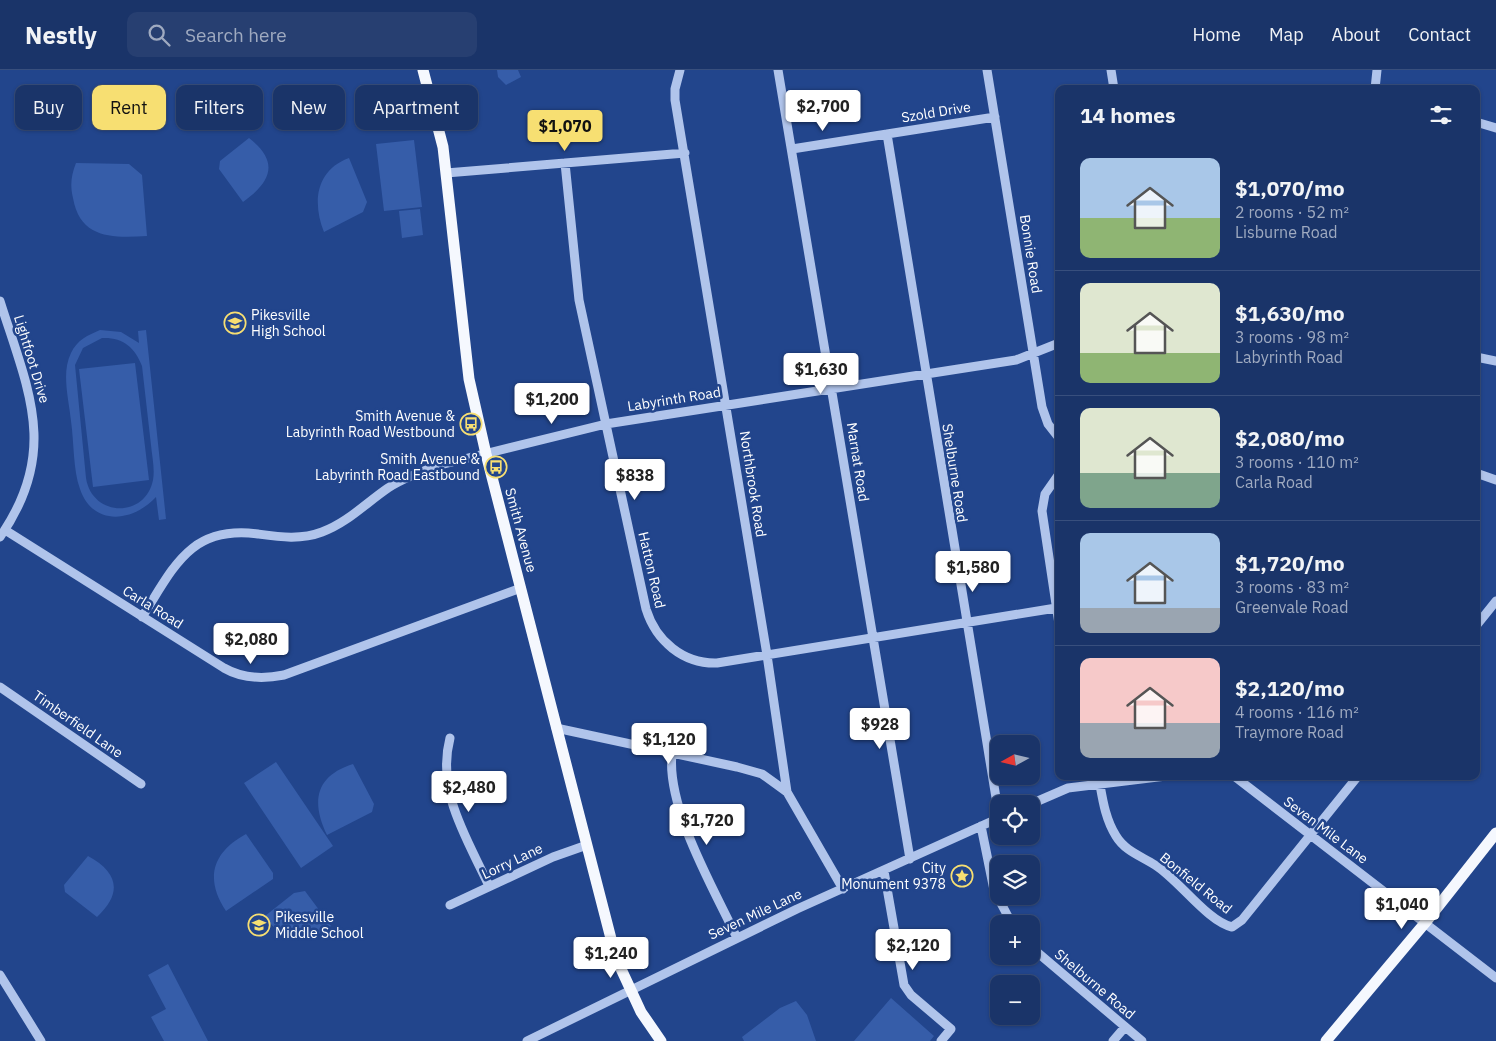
<!DOCTYPE html>
<html lang="en">
<head>
<meta charset="utf-8">
<style>
	:root { --surface:#1a3469; --page:#273f71; --text:#f1f3f6; --muted:#9faac0; --line:#384f7d; --accent:#f7df72 }
	body { margin:0; font-family:"IBM Plex Sans",sans-serif; background:var(--page); color:var(--text); height:100vh; display:flex; flex-direction:column; font-size:19px; white-space:nowrap }
	* { box-sizing:border-box; margin:0 }
	p { font-size:16px; color:var(--muted) }
	.icon { flex:none; width:28px; height:28px; fill:none; stroke:currentColor; stroke-width:2; stroke-linecap:round; stroke-linejoin:round }
	.map { position:relative; flex:1; overflow:hidden }
	.details { position:absolute; left:1055px; top:15px; width:425px; height:695px; display:flex; flex-direction:column; background:var(--surface); border-radius:10px; box-shadow:0 1px 4px #0004,0 0 0 1px var(--line) }
	.details>* { flex:none }
	.hud { position:absolute; left:15px; top:15px; width:475px; height:45px; display:flex; gap:10px }
	.needle { width:32px; rotate:262deg }
	.controls { position:absolute; left:990px; top:665px; display:grid; gap:10px }
	.controls a { display:grid; place-items:center; width:50px; height:50px; border-radius:10px; background:var(--surface); box-shadow:0 1px 4px #0004,0 0 0 1px var(--line); font-size:25px }
	.price { position:absolute; translate:-50% -42px; padding:0 11px; border-radius:5px; background:#fff; color:#222; font-size:16px; line-height:32px; filter:drop-shadow(0 1px 2px #0008) }
	.price::after { content:''; position:absolute; left:50%; top:30px; width:15px; height:11px; margin-left:-8px; background:inherit; clip-path:polygon(0 0,100% 0,50% 100%) }
	.price.current { background:var(--accent); color:#111 }
	ul { padding:0; list-style:none }
	li { display:flex; align-items:center; gap:15px; height:125px; padding:0 25px }
	li+li { border-top:1px solid var(--line) }
	li span { display:grid; place-items:center; flex:none; width:140px; height:100px; border-radius:10px; color:#555 }
	li>.icon { margin-inline-start:auto }
	span .icon { width:60px; height:60px; fill:#fffc; stroke-width:1 }
	li b { font-size:21px }
	h2 { display:flex; justify-content:space-between; align-items:center; height:60px; padding:0 25px; font-size:21px }
	.tag { padding:0 18px; border-radius:10px; background:var(--surface); box-shadow:0 1px 4px #0004,0 0 0 1px var(--line); font-size:18px; line-height:45px }
	.tag.current { background:var(--accent); color:#111 }
	header { display:flex; align-items:center; gap:30px; box-sizing:border-box; height:70px; padding:0 25px; background:var(--surface); border-bottom:1px solid var(--line) }
	header strong { font-size:24px }
	nav { display:flex; gap:28px; margin-inline-start:auto; font-size:18px }
	.search { width:350px; height:45px; background:var(--page); display:flex; align-items:center; gap:12px; box-sizing:border-box; padding:0 18px; border-radius:10px; color:var(--muted); font-size:19px }
	.map>svg:first-child { display:block }
</style>
</head>
<body>
<header>
<strong>Nestly</strong>
<div class="search"><svg class="icon" aria-label="search" viewBox="0 0 24 24"><circle cx="10" cy="10" r="6"/><path d="M15 15l6 6"/></svg>Search here</div>
<nav><a>Home</a><a>Map</a><a>About</a><a>Contact</a></nav>
</header>
<div class="map">
<svg width="1496" height="971" viewBox="0 0 1496 971">
	<rect width="100%" height="100%" fill="#22458c"/>
	<!-- green -->
	<path fill="#365da9" fill-rule="evenodd" d="M497,0H518L521,7L506,15L498,7Z
		M249,68C280,92 271,112 243,132L219,99L220,91Z
		M414,70L422,137L384,141L376,74Z
		M349,88L367,132L363,142L324,162C312,132 316,100 349,88Z
		M76,93L129,94L142,105L147,166C113,168 80,169 73,128C70,115 71,106 76,93Z
		M420,139L423,165L402,168L399,141Z
		M100,260L121,262L139,273L138,261L146,260L166,449L159,450L156,427C133,452 93,457 80,419C73,400 74,371 71,351C69,330 61,303 71,283C77,270 88,265 100,260ZM102,268C122,267 135,277 142,296C145,322 148,349 151,375C152,386 155,399 153,410C145,449 92,447 86,408L75,295L83,278Z
		M135,293L149,410L93,417L79,299Z
		M276,692L333,776L301,798L244,713Z
		M353,694L374,734L372,742L327,765C311,732 315,706 353,694Z
		M246,764L273,803V809L226,841C204,808 213,782 246,764Z
		M88,786C118,802 123,823 97,847L65,822L64,815Z
		M305,821L331,856C307,875 281,872 265,846L294,823Z
		M168,894L208,971H164L151,947L166,939L148,905Z
		M891,928L934,966L930,971H854Z
		M796,931L807,945L816,971H744L742,967L780,938Z"/>
	<g fill="none" stroke-linecap="round" stroke-linejoin="round">
		<!-- minor -->
		<path stroke="#b0c4eb" stroke-width="9" d="M680,0L675,19V30L767,585L787,722L843,819
			M778,0L910,789
			M987,0L1042,337L1048,354L1059,368
			M1111,0L1114,19
			M1375,19L1377,0
			M1476,52L1496,58
			M887,64L999,746
			M792,79L995,47
			M565,93L579,230L646,539C656,571 683,594 717,593L1056,538
			M446,103L685,83
			M0,231C28,320 60,381 0,467
			M1476,287L1496,291
			M1476,403L1496,410
			M1059,404L1045,424L1042,441L1059,554
			M5,460L224,598C243,609 264,609 284,605L521,518
			M142,547C174,497 190,455 258,464C280,467 301,470 322,462C347,453 366,433 388,418C405,407 425,400 444,394L606,354L1016,290L1059,273
			M1476,556L1496,531
			M0,617L141,714
			M556,658L737,697L762,704L787,722
			M450,668C436,722 467,768 489,816
			M672,683C666,738 714,819 737,868
			M1234,706L1496,908
			M1100,715C1103,732 1106,750 1116,766C1125,781 1141,786 1155,795C1179,810 1207,851 1232,857L1242,850L1358,706
			M1031,734L1068,718L1166,706
			M981,756L994,820L1012,854
			M884,801L904,915L911,925L951,959L941,971
			M450,835L553,787L587,775
			M1031,877L1142,971
			M0,905L41,971
			M527,971L797,839L999,748
			M1113,971L1125,957"/>
		<!-- major -->
		<path stroke="#f5f8fe" stroke-width="11" d="M423,0L443,77L469,309L486,384L616,888L641,942L661,971
			M1326,971L1425,853L1496,763"/>
	</g>
	<!-- icons -->
	<defs>
		<g id="school-ring" transform="scale(1.125)"><circle r="9.5" fill="#22458c" stroke="#f7df72" stroke-width="1.5"/><path d="M0-5L7-2L0 1L-7-2ZM-4 1L0 2.5L4 1V4Q0 6-4 4Z" fill="#f7df72"/></g>
		<g id="bus-ring" transform="scale(1.125)"><circle r="9.5" fill="#22458c" stroke="#f7df72" stroke-width="1.5"/><path d="M-5-6H5V4H4V6H2V4H-2V6H-4V4H-5ZM-3.5-4V0h7V-4ZM-3.5 1.2v1.5H-2V1.2ZM2 1.2v1.5H3.5V1.2Z" fill="#f7df72"/></g>
		<g id="sight-ring" transform="scale(1.125)"><circle r="9.5" fill="#22458c" stroke="#f7df72" stroke-width="1.5"/><path d="M0-6L1.8-2.2L6-1.7L2.9 1.2L3.7 5.4L0 3.3L-3.7 5.4L-2.9 1.2L-6-1.7L-1.8-2.2Z" fill="#f7df72"/></g>
	</defs>
	<g fill-rule="evenodd">
		<use href="#school-ring" x="235" y="253"/>
		<use href="#bus-ring" x="471" y="354"/>
		<use href="#bus-ring" x="496" y="397"/>
		<use href="#sight-ring" x="962" y="806"/>
		<use href="#school-ring" x="259" y="855"/>
	</g>
	<g text-anchor="middle" stroke-width="5" stroke-linejoin="round" paint-order="stroke">
		<!-- street labels -->
		<g font-size="14" fill="#fff" stroke="#22458c">
			<text transform="translate(936 42) rotate(-9)" y="5">Szold Drive</text>
			<text transform="translate(1031 184) rotate(81)" y="5">Bonnie Road</text>
			<text transform="translate(32 289) rotate(73)" y="5">Lightfoot Drive</text>
			<text transform="translate(674 329) rotate(-9)" y="5">Labyrinth Road</text>
			<text transform="translate(858 392) rotate(81)" y="5">Marnat Road</text>
			<text transform="translate(955 403) rotate(81)" y="5">Shelburne Road</text>
			<text transform="translate(753 414) rotate(81)" y="5">Northbrook Road</text>
			<text transform="translate(521 460) rotate(75)" y="5">Smith Avenue</text>
			<text transform="translate(652 500) rotate(77)" y="5">Hatton Road</text>
			<text transform="translate(153 537) rotate(32)" y="5">Carla Road</text>
			<text transform="translate(78 654) rotate(35)" y="5">Timberfield Lane</text>
			<text transform="translate(1326 760) rotate(37)" y="5">Seven Mile Lane</text>
			<text transform="translate(512 791) rotate(-25)" y="5">Lorry Lane</text>
			<text transform="translate(1196 813) rotate(39)" y="5">Bonfield Road</text>
			<text transform="translate(755 844) rotate(-25)" y="5">Seven Mile Lane</text>
			<text transform="translate(1095 914) rotate(40)" y="5">Shelburne Road</text>
		</g>
		<!-- poi labels -->
		<g font-size="14" fill="#fff" stroke="#22458c" text-anchor="end">
			<text x="251" y="250" text-anchor="start">Pikesville<tspan x="251" dy="16">High School</tspan></text>
			<text x="455" y="351">Smith Avenue &amp;<tspan x="455" dy="16">Labyrinth Road Westbound</tspan></text>
			<text x="480" y="394">Smith Avenue &amp;<tspan x="480" dy="16">Labyrinth Road Eastbound</tspan></text>
			<text x="946" y="803">City<tspan x="946" dy="16">Monument 9378</tspan></text>
			<text x="275" y="852" text-anchor="start">Pikesville<tspan x="275" dy="16">Middle School</tspan></text>
		</g>
	</g>
</svg>
<div class="controls">
<a><svg class="needle" viewBox="-14 -14 28 28"><path d="M0-13l5 13h-10z" fill="#e53935"/><path d="M0 13l5-13h-10z" fill="#9faac0"/></svg></a>
<a><svg class="icon" aria-label="locate" viewBox="0 0 24 24"><circle cx="12" cy="12" r="6"/><path d="M12 2v4M12 18v4M2 12h4M18 12h4"/></svg></a>
<a><svg class="icon" aria-label="layers" viewBox="0 0 24 24"><path d="M12 4l9 5-9 5-9-5zM3 14l9 5 9-5"/></svg></a>
<a>+</a>
<a>−</a>
</div>
<b class="price" style="left:823px;top:62px">$2,700</b>
<b class="price current" style="left:565px;top:82px">$1,070</b>
<b class="price" style="left:821px;top:325px">$1,630</b>
<b class="price" style="left:552px;top:355px">$1,200</b>
<b class="price" style="left:635px;top:431px">$838</b>
<b class="price" style="left:973px;top:523px">$1,580</b>
<b class="price" style="left:251px;top:595px">$2,080</b>
<b class="price" style="left:880px;top:680px">$928</b>
<b class="price" style="left:669px;top:695px">$1,120</b>
<b class="price" style="left:469px;top:743px">$2,480</b>
<b class="price" style="left:707px;top:776px">$1,720</b>
<b class="price" style="left:1402px;top:860px">$1,040</b>
<b class="price" style="left:913px;top:901px">$2,120</b>
<b class="price" style="left:611px;top:909px">$1,240</b>
<div class="hud">
<a class="tag">Buy</a>
<a class="tag current">Rent</a>
<a class="tag">Filters</a>
<a class="tag">New</a>
<a class="tag">Apartment</a>
</div>
<section class="details">
<h2>14 homes<svg class="icon" aria-label="filters" viewBox="0 0 24 24"><path d="M4 7h16M4 17h16"/><circle cx="9" cy="7" r="2"/><circle cx="15" cy="17" r="2"/></svg></h2>
<ul>
<li><span style="background:linear-gradient(#a9c7e8 60%,#8fb573 0)"><svg class="icon" aria-label="home" viewBox="0 0 24 24"><path d="M3 11l9-7 9 7M6 9v11h12V9"/></svg></span><div><b>$1,070/mo</b><p>2 rooms · 52 m²</p><p>Lisburne Road</p></div></li>
<li><span style="background:linear-gradient(#dfe7d0 70%,#8fb573 0)"><svg class="icon" aria-label="home" viewBox="0 0 24 24"><path d="M3 11l9-7 9 7M6 9v11h12V9"/></svg></span><div><b>$1,630/mo</b><p>3 rooms · 98 m²</p><p>Labyrinth Road</p></div></li>
<li><span style="background:linear-gradient(#dfe7d0 65%,#7fa58c 0)"><svg class="icon" aria-label="home" viewBox="0 0 24 24"><path d="M3 11l9-7 9 7M6 9v11h12V9"/></svg></span><div><b>$2,080/mo</b><p>3 rooms · 110 m²</p><p>Carla Road</p></div></li>
<li><span style="background:linear-gradient(#a9c7e8 75%,#9aa5b1 0)"><svg class="icon" aria-label="home" viewBox="0 0 24 24"><path d="M3 11l9-7 9 7M6 9v11h12V9"/></svg></span><div><b>$1,720/mo</b><p>3 rooms · 83 m²</p><p>Greenvale Road</p></div></li>
<li><span style="background:linear-gradient(#f6c9c9 65%,#9aa5b1 0)"><svg class="icon" aria-label="home" viewBox="0 0 24 24"><path d="M3 11l9-7 9 7M6 9v11h12V9"/></svg></span><div><b>$2,120/mo</b><p>4 rooms · 116 m²</p><p>Traymore Road</p></div></li>
</ul>
</section>
</div>
</body>
</html>
